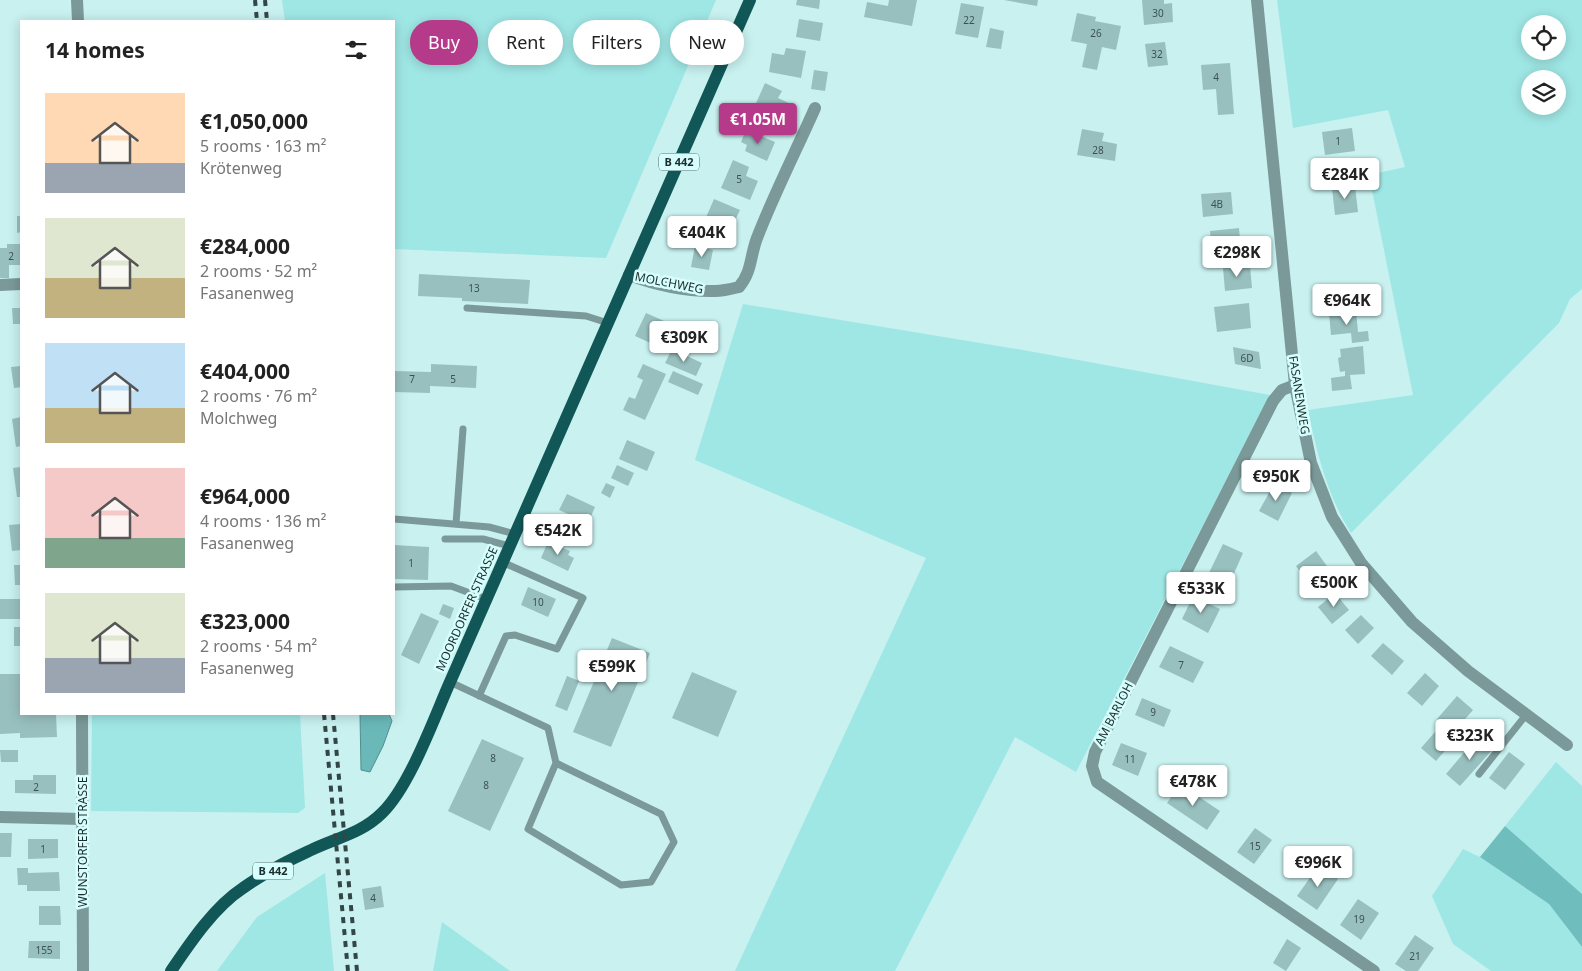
<!DOCTYPE html>
<html lang="en">
<head>
<meta charset="utf-8">
<style>
	:root { --surface:#fff; --page:#f2f2f2; --text:#222; --muted:#767676; --accent:#b63a8a }
	body { margin:0; font-family:"Noto Sans",sans-serif; background:var(--page); color:var(--text); height:100vh; display:flex; flex-direction:column; font-size:19px; white-space:nowrap }
	* { box-sizing:border-box; margin:0 }
	p { font-size:16px; color:var(--muted) }
	.icon { flex:none; width:28px; height:28px; fill:none; stroke:currentColor; stroke-width:2; stroke-linecap:round; stroke-linejoin:round }
	.map { position:relative; flex:1; overflow:hidden }
	.side { position:absolute; left:20px; top:20px; width:375px; height:695px; display:flex; flex-direction:column; background:var(--surface); border-radius:0px; box-shadow:0 2px 12px #0003 }
	.side>* { flex:none }
	.top-card { position:absolute; left:410px; top:20px; width:475px; height:45px; display:flex; gap:10px }
	.tools { position:absolute; left:1521px; top:15px; display:grid; gap:10px }
	.tools a { display:grid; place-items:center; width:45px; height:45px; border-radius:50%; background:var(--surface); box-shadow:0 2px 12px #0003; font-size:25px }
	.price { position:absolute; translate:-50% -42px; padding:0 11px; border-radius:5px; background:#fff; color:#222; font-size:16px; line-height:32px; filter:drop-shadow(0 1px 2px #0008) }
	.price::after { content:''; position:absolute; left:50%; top:30px; width:15px; height:11px; margin-left:-8px; background:inherit; clip-path:polygon(0 0,100% 0,50% 100%) }
	.price.selected { background:var(--accent); color:#fff }
	ul { padding:0; list-style:none }
	li { display:flex; align-items:center; gap:15px; height:125px; padding:0 25px }
	li span { display:grid; place-items:center; flex:none; width:140px; height:100px; border-radius:0px; color:#555 }
	li>.icon { margin-inline-start:auto }
	span .icon { width:60px; height:60px; fill:#fffc; stroke-width:1 }
	li b { font-size:21px }
	h2 { display:flex; justify-content:space-between; align-items:center; height:60px; padding:0 25px; font-size:21px }
	.pill { padding:0 18px; border-radius:22px; background:var(--surface); box-shadow:0 2px 12px #0003; font-size:18px; line-height:45px }
	.pill.selected { background:var(--accent); color:#fff }
	.map>svg:first-child { display:block }
</style>
</head>
<body>
<div class="map">
<svg width="1582" height="971" viewBox="0 0 1582 971">
	<rect width="100%" height="100%" fill="#c8f1f0"/>
	<!-- green -->
	<path fill="#9fe7e5" fill-rule="evenodd" d="M282,0H716L606,258L394,249V21H285Z
		M1277,0H1582V289L1570,299L1559,323L1351,533C1327,495 1317,453 1308,410L1413,395L1369,175L1405,167L1388,110L1293,128ZM1530,24H1558V51H1530ZM1530,79H1558V106H1530Z
		M743,304L1023,350L1270,395L1076,772L1015,737L895,971H735L926,558L695,460Z
		M92,714H300L305,808L298,813L91,811Z
		M1556,762L1582,786V894L1505,826Z
		M1463,849L1480,857L1549,904L1582,947V971H1491L1453,944L1432,896Z
		M325,873L334,971H217L257,917Z
		M442,922L510,971H433Z"/>
	<!-- forest -->
	<path fill="#6fbdbd" d="M1505,826L1582,894V947L1549,904L1480,857Z"/>
	<!-- water -->
	<path fill="#6ab8b8" stroke="#538e8e" d="M360,714H389L392,721L383,746L370,772L361,770Z"/>
	<!-- building -->
	<path fill="#98c0bf" d="M797,0H820L819,9L796,5Z
		M889,0H917L912,26L864,17L867,2L888,6Z
		M1004,0H1038L1037,6Z
		M1142,0H1164V4L1172,3L1173,22L1144,25Z
		M961,3L984,7L978,38L955,34Z
		M1077,13L1096,17L1095,21L1121,26L1116,50L1102,47L1097,70L1082,67L1087,44L1071,41Z
		M799,19L823,23L820,41L796,37Z
		M990,28L1004,31L1001,49L986,47Z
		M1165,42L1168,65L1148,67L1145,44Z
		M786,48L806,51L801,78L769,72L772,53L784,55Z
		M1230,63L1234,114L1218,115L1216,89L1203,90L1201,65Z
		M814,70L828,72L825,91L811,89Z
		M765,83L782,91L778,98L791,104L783,123L753,110Z
		M1352,128L1355,151L1325,155L1322,132Z
		M1082,129L1104,133L1102,141L1117,144L1115,161L1077,155Z
		M746,130L775,142L767,161L745,151L747,145L741,142Z
		M733,160L749,167L746,176L758,181L750,200L721,188Z
		M1355,186L1358,212L1335,215L1332,188Z
		M1231,192L1233,214L1203,217L1201,194Z
		M714,199L740,210L729,233L704,222Z
		M17,216H21V232L17,233Z
		M1239,228L1241,252L1212,254L1210,231Z
		M7,244H21V265H9V278H0V248H7Z
		M695,246L713,250L709,270L691,267Z
		M1250,266L1252,288L1225,291L1223,268Z
		M419,274L530,280L528,304L462,301V298L418,296Z
		M1249,303L1251,328L1217,332L1214,307Z
		M12,308H21V324H13Z
		M1356,310L1358,332L1368,331L1369,341L1352,343L1351,333L1331,335L1329,313Z
		M646,313L664,321L657,336L670,342L666,350L635,336Z
		M1363,346L1365,374L1350,375L1352,389L1332,391L1331,378L1345,376V371L1340,372L1338,358L1341,357L1340,349Z
		M1233,347L1259,352L1261,369L1235,364Z
		M672,349L702,363L696,376L665,363Z
		M431,364L477,366L476,388L430,386V393L394,392V371L431,372Z
		M643,364L666,374L645,420L623,410L629,397L635,399L643,380L637,377Z
		M21,366V387L14,388L11,367Z
		M673,371L703,384L698,395L668,382Z
		M21,417V446L16,447L12,419Z
		M627,440L655,452L647,471L619,459Z
		M617,465L634,473L628,486L611,478Z
		M21,467V497H17L13,468Z
		M606,483L615,487L610,498L601,493Z
		M1274,484L1292,493L1278,521L1259,511Z
		M567,494L595,507L588,523L559,510Z
		M21,524V550L12,551L9,525Z
		M548,542L570,551L568,555L574,558L568,571L541,558Z
		M1223,544L1243,553L1228,587L1207,577Z
		M394,545L429,547L428,580L394,579Z
		M1316,551L1332,573L1312,588L1296,566Z
		M14,565H21V585H15Z
		M528,587L556,599L548,617L521,605Z
		M1335,593L1349,610L1332,624L1318,607Z
		M1193,596L1220,609L1208,633L1182,619Z
		M0,599H21V619H0Z
		M443,604L454,608L450,619L439,614Z
		M421,613L439,621L419,664L401,655Z
		M1361,615L1374,628L1358,644L1345,630Z
		M14,627H21V646H14Z
		M612,638L650,653L611,747L573,732Z
		M1383,643L1404,661L1392,675L1371,656Z
		M1170,646L1204,662L1193,683L1159,667Z
		M692,672L737,691L718,737L672,718Z
		M1425,673L1439,686L1422,706L1407,693Z
		M0,674H21V714H56L57,737L20,738V733L0,734Z
		M567,676L579,681L567,711L555,706Z
		M1457,696L1473,710L1453,733L1457,737L1436,761L1421,748L1442,724L1437,719Z
		M1142,698L1171,710L1164,727L1135,715Z
		M1479,735L1494,748L1460,786L1446,774Z
		M482,739L524,758L490,831L448,811Z
		M1121,743L1147,753L1138,776L1112,765Z
		M0,750H18V762H1Z
		M1509,752L1525,764L1505,790L1489,778Z
		M33,775H56V794L15,793V780H33Z
		M1180,784L1220,811L1207,830L1167,803Z
		M1255,828L1272,840L1254,864L1237,852Z
		M0,833H12L11,857H0Z
		M28,839H58V858L28,859Z
		M1319,865L1338,879L1317,910L1297,896Z
		M17,868H28V873L59,872L60,891H27V885H18Z
		M381,886L384,907L365,910L362,889Z
		M1358,899L1379,913L1361,940L1340,925Z
		M39,906H60L61,925H39Z
		M1415,935L1434,948L1418,971H1406L1395,964Z
		M1287,939L1301,948L1286,971L1273,963Z
		M29,941H60V959L28,958Z"/>
	<g fill="none" stroke-linecap="round" stroke-linejoin="round">
		<!-- service -->
		<path stroke="#7a9998" stroke-width="7" d="M467,308L586,316L608,323
			M394,519L489,527L515,534
			M456,524L463,429
			M445,539H483L510,546
			M394,587L451,586L486,599
			M450,682L548,728L556,763L528,829L621,885L651,882L674,842L661,814L556,763
			M479,696L506,636L515,635L557,649L583,598L502,562
			M1479,774L1526,715"/>
		<!-- minor -->
		<path stroke="#7a9998" stroke-width="12" d="M1257,0L1295,385L1311,463L1332,517L1361,563L1412,622L1468,671L1567,745
			M629,275C655,285 688,292 715,291C723,291 731,289 739,287C752,272 750,256 757,238C774,194 796,151 815,108
			M0,285L21,284
			M1295,385L1282,390L1273,401L1095,752L1092,766L1097,782L1374,971
			M0,817L82,819"/>
		<!-- tertiary -->
		<path stroke="#7a9998" stroke-width="12" d="M77,0L78,21
			M82,714L83,971"/>
		<!-- primary -->
		<path stroke="#115757" stroke-width="12" d="M171,971C190,943 214,907 243,888C263,874 287,861 309,851C335,838 361,834 382,813C410,786 434,718 450,682L750,0"/>
		<!-- rail -->
		<path stroke="#334646" stroke-width="4" stroke-dasharray="6 6" stroke-linecap="butt" d="M255,0L257,21
			M265,0L267,21
			M324,714L348,971
			M333,714L357,971"/>
	</g>
	<g text-anchor="middle" stroke-width="5" stroke-linejoin="round" paint-order="stroke">
		<!-- number labels -->
		<g font-size="10" fill="#3c5252">
			<text x="1158" y="17">30</text>
			<text x="969" y="24">22</text>
			<text x="1096" y="37">26</text>
			<text x="1157" y="58">32</text>
			<text x="1216" y="81">4</text>
			<text x="1338" y="145">1</text>
			<text x="1098" y="154">28</text>
			<text x="739" y="183">5</text>
			<text x="1217" y="208">4B</text>
			<text x="11" y="260">2</text>
			<text x="474" y="292">13</text>
			<text x="1247" y="362">6D</text>
			<text x="412" y="383">7</text>
			<text x="453" y="383">5</text>
			<text x="411" y="567">1</text>
			<text x="538" y="606">10</text>
			<text x="1181" y="669">7</text>
			<text x="1153" y="716">9</text>
			<text x="493" y="762">8</text>
			<text x="1130" y="763">11</text>
			<text x="486" y="789">8</text>
			<text x="36" y="791">2</text>
			<text x="1255" y="850">15</text>
			<text x="43" y="853">1</text>
			<text x="373" y="902">4</text>
			<text x="1359" y="923">19</text>
			<text x="44" y="954">155</text>
			<text x="1415" y="960">21</text>
		</g>
		<!-- shield labels -->
		<g fill="#d5fefd" stroke="#546c6b" stroke-width="1">
			<rect x="659" y="153.5" width="40" height="17" rx="4"/>
			<rect x="253" y="862.5" width="40" height="17" rx="4"/>
		</g>
		<g font-size="11" font-weight="bold" fill="#1d2d2d">
			<text x="679" y="166">B 442</text>
			<text x="273" y="875">B 442</text>
		</g>
		<!-- street labels -->
		<g font-size="12" fill="#1d2d2d" stroke="#d5fefd">
			<text transform="translate(669 283) rotate(11)" y="4">MOLCHWEG</text>
			<text transform="translate(1299 395) rotate(81)" y="4">FASANENWEG</text>
			<text transform="translate(467 609) rotate(-66)" y="4">MOORDORFER STRASSE</text>
			<text transform="translate(1114 714) rotate(-63)" y="4">AM BARLOH</text>
			<text transform="translate(83 842) rotate(-90)" y="4">WUNSTORFER STRASSE</text>
		</g>
	</g>
</svg>
<div class="tools">
<a><svg class="icon" aria-label="locate" viewBox="0 0 24 24"><circle cx="12" cy="12" r="6"/><path d="M12 2v4M12 18v4M2 12h4M18 12h4"/></svg></a>
<a><svg class="icon" aria-label="layers" viewBox="0 0 24 24"><path d="M12 4l9 5-9 5-9-5zM3 14l9 5 9-5"/></svg></a>
</div>
<b class="price selected" style="left:758px;top:145px">€1.05M</b>
<b class="price" style="left:1345px;top:200px">€284K</b>
<b class="price" style="left:702px;top:258px">€404K</b>
<b class="price" style="left:1237px;top:278px">€298K</b>
<b class="price" style="left:1347px;top:326px">€964K</b>
<b class="price" style="left:684px;top:363px">€309K</b>
<b class="price" style="left:1276px;top:502px">€950K</b>
<b class="price" style="left:558px;top:556px">€542K</b>
<b class="price" style="left:1334px;top:608px">€500K</b>
<b class="price" style="left:1201px;top:614px">€533K</b>
<b class="price" style="left:612px;top:692px">€599K</b>
<b class="price" style="left:1470px;top:761px">€323K</b>
<b class="price" style="left:1193px;top:807px">€478K</b>
<b class="price" style="left:1318px;top:888px">€996K</b>
<div class="top-card">
<a class="pill selected">Buy</a>
<a class="pill">Rent</a>
<a class="pill">Filters</a>
<a class="pill">New</a>
</div>
<section class="side">
<h2>14 homes<svg class="icon" aria-label="filters" viewBox="0 0 24 24"><path d="M4 7h16M4 17h16"/><circle cx="9" cy="7" r="2"/><circle cx="15" cy="17" r="2"/></svg></h2>
<ul>
<li><span style="background:linear-gradient(#ffd9b3 70%,#9aa5b1 0)"><svg class="icon" aria-label="home" viewBox="0 0 24 24"><path d="M3 11l9-7 9 7M6 9v11h12V9"/></svg></span><div><b>€1,050,000</b><p>5 rooms · 163 m²</p><p>Krötenweg</p></div></li>
<li><span style="background:linear-gradient(#dfe7d0 60%,#c2b280 0)"><svg class="icon" aria-label="home" viewBox="0 0 24 24"><path d="M3 11l9-7 9 7M6 9v11h12V9"/></svg></span><div><b>€284,000</b><p>2 rooms · 52 m²</p><p>Fasanenweg</p></div></li>
<li><span style="background:linear-gradient(#bfe0f5 65%,#c2b280 0)"><svg class="icon" aria-label="home" viewBox="0 0 24 24"><path d="M3 11l9-7 9 7M6 9v11h12V9"/></svg></span><div><b>€404,000</b><p>2 rooms · 76 m²</p><p>Molchweg</p></div></li>
<li><span style="background:linear-gradient(#f6c9c9 70%,#7fa58c 0)"><svg class="icon" aria-label="home" viewBox="0 0 24 24"><path d="M3 11l9-7 9 7M6 9v11h12V9"/></svg></span><div><b>€964,000</b><p>4 rooms · 136 m²</p><p>Fasanenweg</p></div></li>
<li><span style="background:linear-gradient(#dfe7d0 65%,#9aa5b1 0)"><svg class="icon" aria-label="home" viewBox="0 0 24 24"><path d="M3 11l9-7 9 7M6 9v11h12V9"/></svg></span><div><b>€323,000</b><p>2 rooms · 54 m²</p><p>Fasanenweg</p></div></li>
</ul>
</section>
</div>
</body>
</html>
